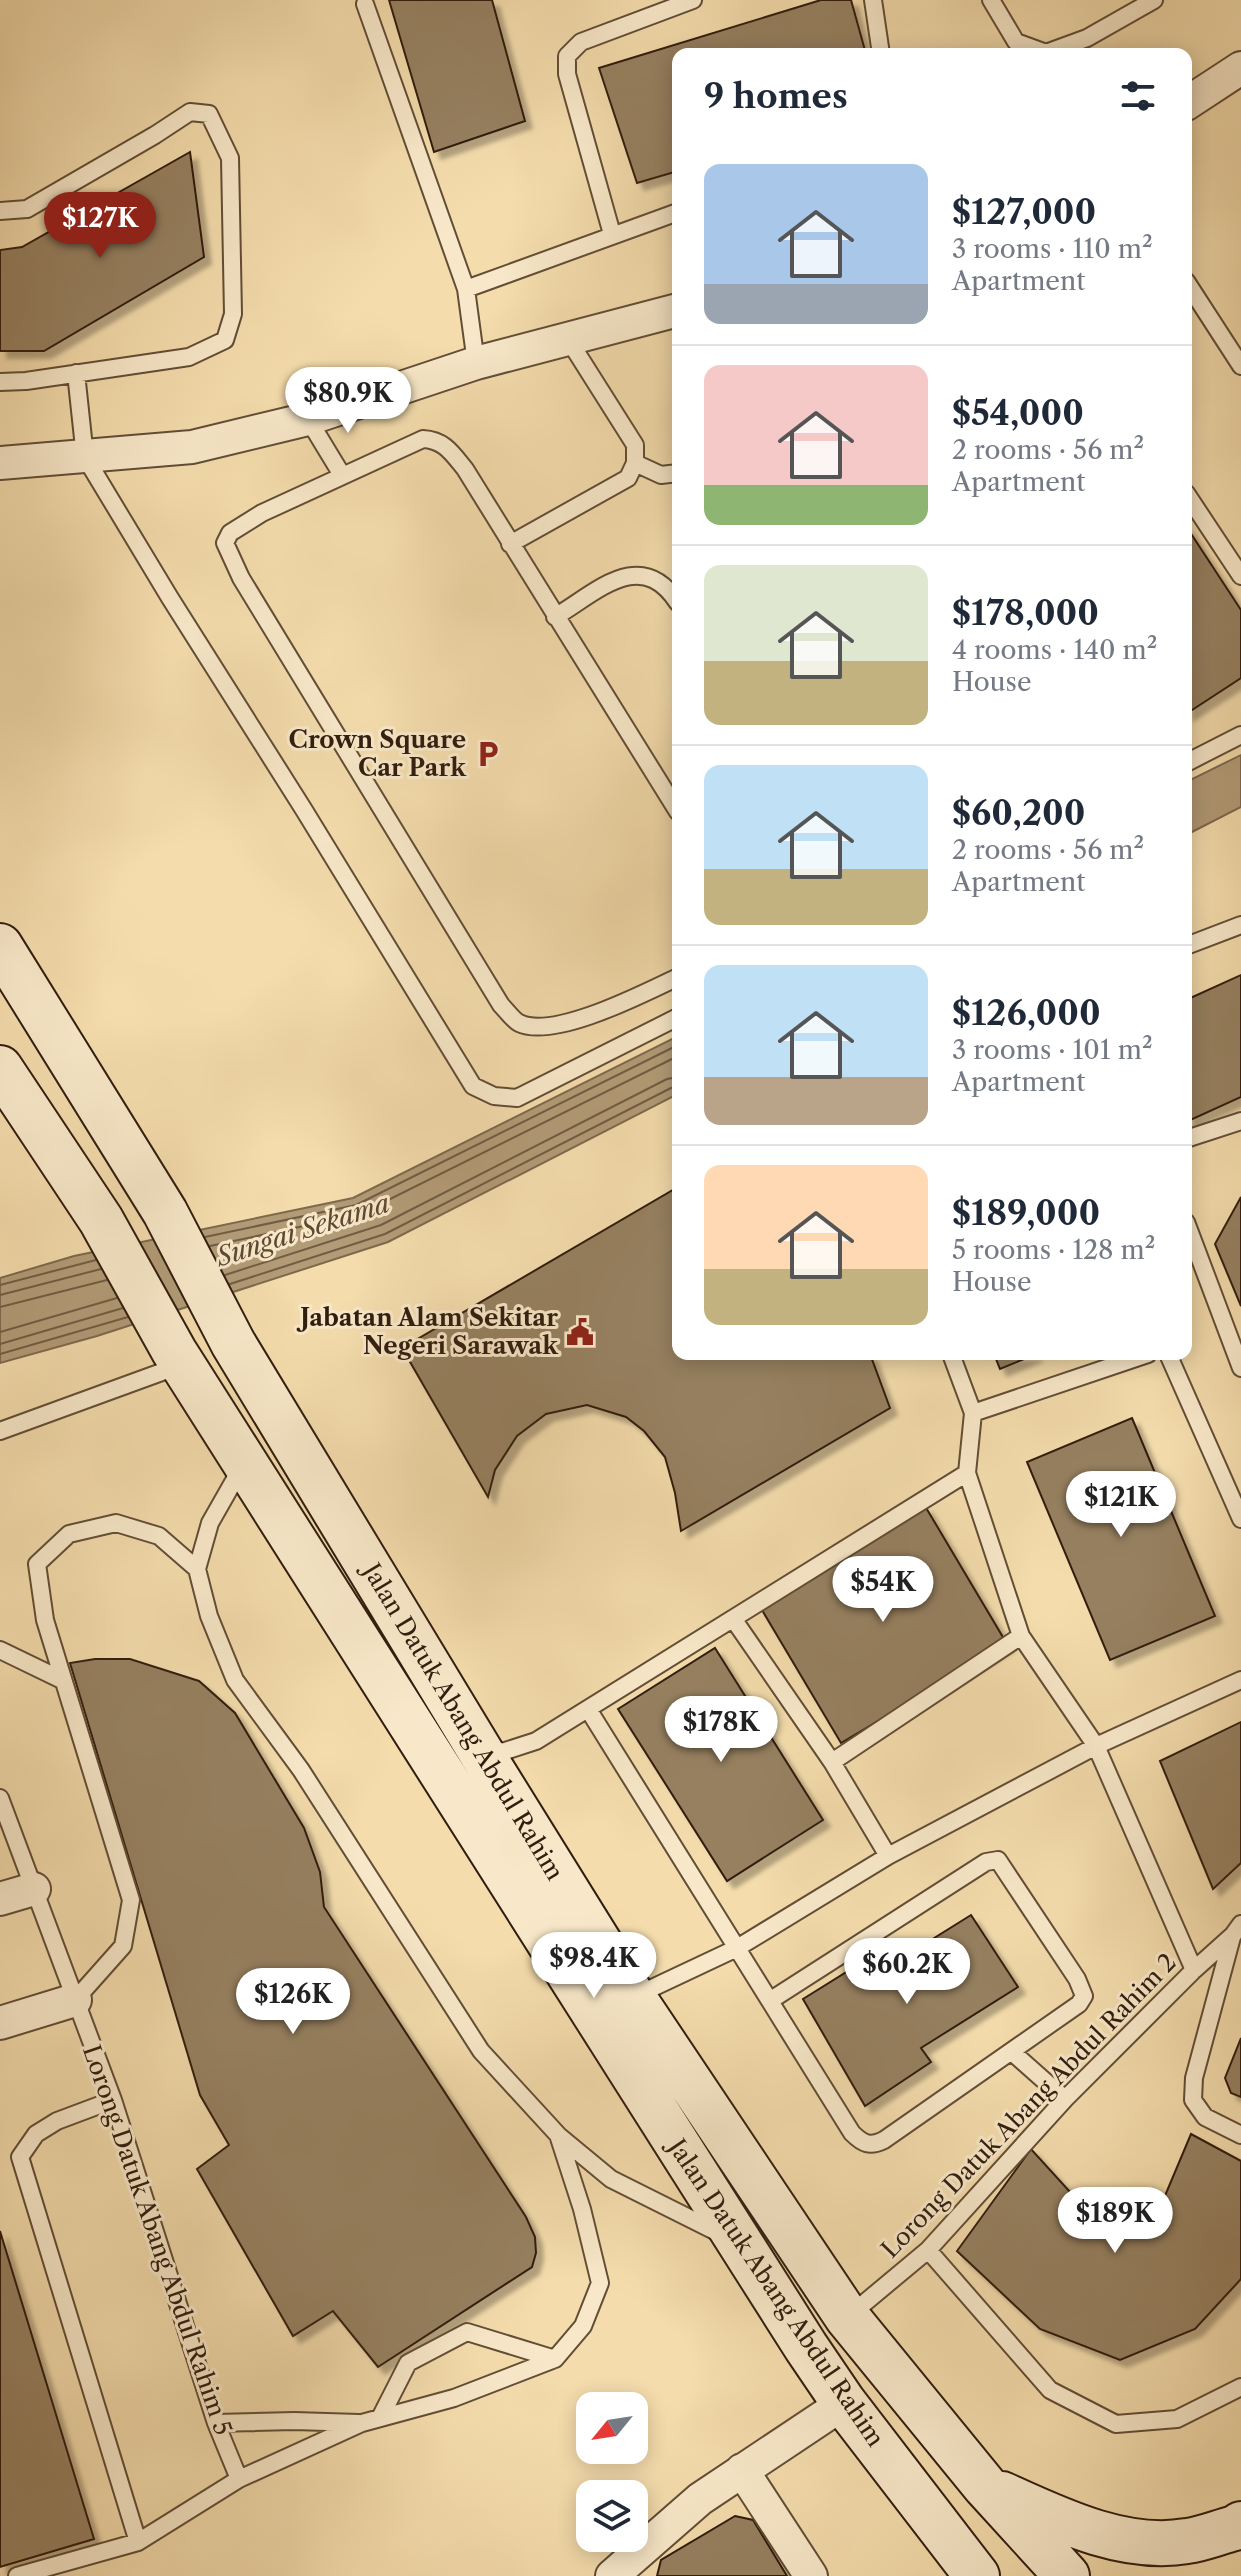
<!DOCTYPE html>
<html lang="en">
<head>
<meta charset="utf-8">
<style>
	:root { --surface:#fff; --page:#f6f6f7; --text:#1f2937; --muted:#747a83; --line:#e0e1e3; --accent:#8f2418 }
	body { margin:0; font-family:"Libre Caslon Text",serif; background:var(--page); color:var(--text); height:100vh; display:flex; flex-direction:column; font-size:30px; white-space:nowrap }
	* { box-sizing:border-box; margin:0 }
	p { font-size:26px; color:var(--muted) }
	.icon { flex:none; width:44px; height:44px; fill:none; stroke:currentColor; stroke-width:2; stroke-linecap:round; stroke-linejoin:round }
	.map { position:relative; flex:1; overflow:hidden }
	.side { position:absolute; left:672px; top:48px; width:520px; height:1312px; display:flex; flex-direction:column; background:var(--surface); border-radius:16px; box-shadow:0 4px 20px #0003 }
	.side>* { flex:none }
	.needle { width:52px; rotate:240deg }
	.controls { position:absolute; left:576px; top:2392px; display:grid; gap:16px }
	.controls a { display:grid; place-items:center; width:72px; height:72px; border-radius:16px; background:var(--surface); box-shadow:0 4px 20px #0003; font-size:40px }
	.price { position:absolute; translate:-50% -68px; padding:0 18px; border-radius:28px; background:#fff; color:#222; font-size:26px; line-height:52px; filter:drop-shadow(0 2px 4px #0008) }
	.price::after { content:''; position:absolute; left:50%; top:48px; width:24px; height:18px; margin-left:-12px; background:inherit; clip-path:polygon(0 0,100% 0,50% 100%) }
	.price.active { background:var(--accent); color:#fff }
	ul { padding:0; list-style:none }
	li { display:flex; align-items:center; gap:24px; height:200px; padding:0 32px }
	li+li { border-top:2px solid var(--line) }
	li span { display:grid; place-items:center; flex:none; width:224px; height:160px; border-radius:16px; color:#555 }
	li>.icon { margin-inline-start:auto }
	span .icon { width:96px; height:96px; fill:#fffc; stroke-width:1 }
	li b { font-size:34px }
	h2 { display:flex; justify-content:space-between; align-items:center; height:96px; padding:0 32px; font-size:34px }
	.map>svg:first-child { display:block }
</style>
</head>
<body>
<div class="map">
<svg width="1241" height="2576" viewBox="0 0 1241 2576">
	<defs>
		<filter id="shadow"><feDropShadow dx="7" dy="7" stdDeviation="2" flood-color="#0004"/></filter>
	</defs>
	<rect width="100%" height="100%" fill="#f4dcac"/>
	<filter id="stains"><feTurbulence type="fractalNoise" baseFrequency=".0025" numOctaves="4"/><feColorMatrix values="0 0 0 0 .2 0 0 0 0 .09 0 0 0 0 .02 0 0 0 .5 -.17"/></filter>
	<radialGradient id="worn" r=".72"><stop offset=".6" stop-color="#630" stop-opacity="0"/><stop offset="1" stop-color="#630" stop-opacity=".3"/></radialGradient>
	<!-- water -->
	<path fill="#b29b77" stroke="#7e694d" stroke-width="2" d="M1241,755V807L1186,835V782Z
		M678,1036V1094L388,1242L97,1336L0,1363V1278L74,1256L353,1198Z"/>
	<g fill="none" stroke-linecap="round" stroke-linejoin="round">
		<!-- shore -->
		<path stroke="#725c43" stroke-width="2" d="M205,1237L356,1205L678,1045
			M210,1246L360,1214L678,1056
			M225,1275L381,1225L667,1079L678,1077
			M230,1284L385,1234L671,1088L678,1087
			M0,1285L96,1260
			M0,1295L101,1269
			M0,1307L107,1280
			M0,1332L117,1298
			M0,1344L123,1308
			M0,1354L128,1317"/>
	</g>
	<!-- building -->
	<path fill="#968061" stroke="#311d0f" stroke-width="2" filter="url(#shadow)" d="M389,0H492L525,121L434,152Z
		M821,0H851L866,54H678V171L637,183L599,68Z
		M190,152L204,257L44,351H0V250L22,247Z
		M1186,526L1241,610V678L1186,714Z
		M1241,975V1097L1186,1122V1000Z
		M678,1187V1354H870L890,1408L681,1531L675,1493L665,1457L644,1431L626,1417L587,1405L546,1414L517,1436L495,1470L488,1497L402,1348Z
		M1241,1197V1306L1215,1244Z
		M994,1354H1036L1000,1369Z
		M1132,1418L1215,1616L1110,1660L1027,1462Z
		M925,1506L1007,1644L841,1743L759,1605Z
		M715,1648L823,1820L727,1881L618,1709Z
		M95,1659H130L199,1681L235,1713L304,1828L320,1872L324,1907L526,2217L535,2237L536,2253L532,2267L378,2367L333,2311L293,2336L197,2169L229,2145L200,2095L70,1663Z
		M1241,1722V1863L1213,1889L1160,1761Z
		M971,1915L1018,1987L921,2048L931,2062L865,2106L803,1999L869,1958L878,1973Z
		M1241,2038V2097L1231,2093L1225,2078Z
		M1191,2134L1241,2161V2279L1195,2329L1120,2360L1040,2329L957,2251L1031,2149L1110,2236L1151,2229Z
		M0,2231L94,2539L0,2567Z
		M735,2516L753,2520L787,2576H657L661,2560Z"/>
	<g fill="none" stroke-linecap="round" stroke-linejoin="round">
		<!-- lane casing -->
		<g stroke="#624d36" stroke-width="20">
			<path id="lane" d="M873,0L881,54
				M991,0L1016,42L1046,53L1087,38L1154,0
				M365,4L466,289L476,363
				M0,211L27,209L155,135L190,112L209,114L230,158L233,314L225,340L189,357L26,381L0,382
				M612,234L567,74V56L581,42L693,0
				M1186,281L1241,366
				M466,289L678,212
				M76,373L85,457L170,598L304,810L473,1086L494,1096L517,1098L678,1017
				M308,419L342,475
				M635,463L661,475L678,473
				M1186,493L1241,576
				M510,544L628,478L635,463V445L568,339
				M555,617C597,592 641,546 678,603
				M1186,763L1241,735
				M678,812L465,469C452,453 444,440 423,439L262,513L230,533L225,543L241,578L501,1005C506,1010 513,1020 519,1023C554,1040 644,993 678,977
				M1186,946L1241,925
				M1186,1139L1241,1121
				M1186,1222L1241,1368
				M951,1354L973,1413L967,1473L1021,1636L1096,1746L1194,1970
				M1168,1354L1241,1519
				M973,1413L1148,1354
				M0,1431L181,1365
				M243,1465L210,1523L197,1569L209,1616L235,1680L301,1770L481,2051L559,2136L611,2179L723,2235
				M734,1620L832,1762L888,1856
				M0,1650L62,1680
				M588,1709L852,2133C863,2144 870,2147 884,2140L1079,2004L1084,1996L1077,1979L998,1860L986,1862L771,2000
				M487,1753L505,1751L536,1741L967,1473
				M832,1762L1021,1636
				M0,1798L113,2100L216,2423L239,2479
				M1232,1937L1194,2078L1193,2100L1205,2117L1241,2135
				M633,1997L737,1948L888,1856L1096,1746L1241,1680
				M75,2000L123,1946L131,1900L45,1620L37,1564L69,1534L116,1523L159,1536L197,1569
				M1012,2052L1065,2099
				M113,2100L57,2121L36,2134L20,2157L138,2542
				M928,2250L1050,2390L1116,2424L1177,2419L1241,2387
				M850,2315L928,2250L1065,2099L1194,1970L1233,1935L1241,1924
				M380,2418L408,2363L467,2332L555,2359
				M216,2423L294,2421L359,2423
				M17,2576L138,2542L239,2479L362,2423L454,2398L555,2359L583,2326L600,2283L582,2209L559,2138"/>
		</g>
		<!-- street casing -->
		<g stroke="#624d36" stroke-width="36">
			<path id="street" d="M1186,104L1241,68
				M0,463L192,447L308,419L476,363L678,310
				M0,1899L34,1889
				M0,2023L75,2000
				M742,2470L811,2576
				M612,2576L700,2499L844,2403"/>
		</g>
		<!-- secondary casing -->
		<g stroke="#311d0f" stroke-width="48">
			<path id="secondary" d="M0,946L165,1212L233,1343L482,1754L633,1997L847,2317L985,2486L1067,2576
				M0,1068L101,1220L174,1351L806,2347L844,2403L977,2576
				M1002,2494C1057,2519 1124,2552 1187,2541C1203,2539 1219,2532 1235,2528L1241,2524"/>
		</g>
		<!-- lane -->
		<use href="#lane" stroke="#f8e8c9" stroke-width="16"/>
		<!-- street -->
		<use href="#street" stroke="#f8e8c9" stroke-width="32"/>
		<!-- secondary -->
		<use href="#secondary" stroke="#f8e8c9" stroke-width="44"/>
	</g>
	<!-- icons -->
	<defs>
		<g id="parking-bare" transform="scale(2.16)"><path d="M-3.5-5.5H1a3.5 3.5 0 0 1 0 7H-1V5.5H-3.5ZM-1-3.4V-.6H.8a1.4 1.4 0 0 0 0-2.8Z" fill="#8f2418" stroke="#f8e8c9" stroke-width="2.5" paint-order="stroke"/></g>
		<g id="civic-bare" transform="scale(2.16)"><path d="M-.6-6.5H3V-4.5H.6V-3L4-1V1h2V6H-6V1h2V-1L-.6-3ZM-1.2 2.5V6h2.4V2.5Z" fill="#8f2418" stroke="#f8e8c9" stroke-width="2.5" paint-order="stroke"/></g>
	</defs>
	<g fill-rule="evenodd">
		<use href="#parking-bare" x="488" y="754"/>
		<use href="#civic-bare" x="580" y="1332"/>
	</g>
	<g text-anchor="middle" stroke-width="6" stroke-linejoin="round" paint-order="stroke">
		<!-- poi labels -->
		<g font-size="24" font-weight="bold" fill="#311d0f" stroke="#f8e8c9" text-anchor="end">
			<text x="466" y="748">Crown Square<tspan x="466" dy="28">Car Park</tspan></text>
			<text x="558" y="1326">Jabatan Alam Sekitar<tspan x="558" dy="28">Negeri Sarawak</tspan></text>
		</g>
		<!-- street labels -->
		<g font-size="24" fill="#311d0f" stroke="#f8e8c9">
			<text transform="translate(463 1722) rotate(59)" y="8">Jalan Datuk Abang Abdul Rahim</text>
			<text transform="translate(1029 2106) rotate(-46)" y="8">Lorong Datuk Abang Abdul Rahim 2</text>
			<text transform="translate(157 2240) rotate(71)" y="8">Lorong Datuk Abang Abdul Rahim 5</text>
			<text transform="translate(776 2293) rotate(56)" y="8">Jalan Datuk Abang Abdul Rahim</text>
		</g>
		<!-- water labels -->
		<g font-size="26" font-style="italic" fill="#5e4933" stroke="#f8e8c9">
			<text transform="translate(303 1230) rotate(-18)" y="9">Sungai Sekama</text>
		</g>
	</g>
	<rect width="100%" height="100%" filter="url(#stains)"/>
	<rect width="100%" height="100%" fill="url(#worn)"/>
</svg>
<div class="controls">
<a><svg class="needle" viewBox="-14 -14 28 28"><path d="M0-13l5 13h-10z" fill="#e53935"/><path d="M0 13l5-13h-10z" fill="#747a83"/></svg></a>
<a><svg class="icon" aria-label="layers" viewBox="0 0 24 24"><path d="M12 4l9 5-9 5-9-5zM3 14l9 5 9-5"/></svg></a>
</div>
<b class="price active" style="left:100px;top:260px">$127K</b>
<b class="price" style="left:348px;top:435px">$80.9K</b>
<b class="price" style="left:1121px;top:1539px">$121K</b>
<b class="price" style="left:883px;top:1624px">$54K</b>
<b class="price" style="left:721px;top:1764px">$178K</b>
<b class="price" style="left:594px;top:2000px">$98.4K</b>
<b class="price" style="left:907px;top:2006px">$60.2K</b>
<b class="price" style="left:293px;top:2036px">$126K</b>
<b class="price" style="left:1115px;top:2255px">$189K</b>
<section class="side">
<h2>9 homes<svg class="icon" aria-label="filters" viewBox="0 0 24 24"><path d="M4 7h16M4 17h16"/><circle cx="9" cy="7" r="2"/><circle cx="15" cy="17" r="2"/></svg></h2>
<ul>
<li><span style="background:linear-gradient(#a9c7e8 75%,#9aa5b1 0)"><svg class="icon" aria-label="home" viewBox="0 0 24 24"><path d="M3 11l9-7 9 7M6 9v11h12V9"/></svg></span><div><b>$127,000</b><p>3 rooms · 110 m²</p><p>Apartment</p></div></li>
<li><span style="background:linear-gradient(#f6c9c9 75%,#8fb573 0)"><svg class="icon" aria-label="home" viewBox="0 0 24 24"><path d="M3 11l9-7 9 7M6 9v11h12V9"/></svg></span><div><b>$54,000</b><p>2 rooms · 56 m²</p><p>Apartment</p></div></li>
<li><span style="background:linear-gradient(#dfe7d0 60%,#c2b280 0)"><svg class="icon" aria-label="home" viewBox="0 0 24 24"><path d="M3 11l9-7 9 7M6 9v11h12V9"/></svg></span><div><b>$178,000</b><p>4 rooms · 140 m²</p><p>House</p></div></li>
<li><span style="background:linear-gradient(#bfe0f5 65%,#c2b280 0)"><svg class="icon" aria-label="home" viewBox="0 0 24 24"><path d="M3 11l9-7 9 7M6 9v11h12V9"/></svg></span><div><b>$60,200</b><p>2 rooms · 56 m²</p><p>Apartment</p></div></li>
<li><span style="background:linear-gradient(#bfe0f5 70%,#b9a48a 0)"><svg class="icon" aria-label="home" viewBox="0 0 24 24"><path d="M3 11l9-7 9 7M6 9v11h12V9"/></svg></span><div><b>$126,000</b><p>3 rooms · 101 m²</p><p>Apartment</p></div></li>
<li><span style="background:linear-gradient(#ffd9b3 65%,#c2b280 0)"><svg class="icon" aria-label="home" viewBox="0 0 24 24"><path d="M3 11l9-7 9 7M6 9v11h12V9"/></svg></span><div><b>$189,000</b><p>5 rooms · 128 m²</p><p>House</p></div></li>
</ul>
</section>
</div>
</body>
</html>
